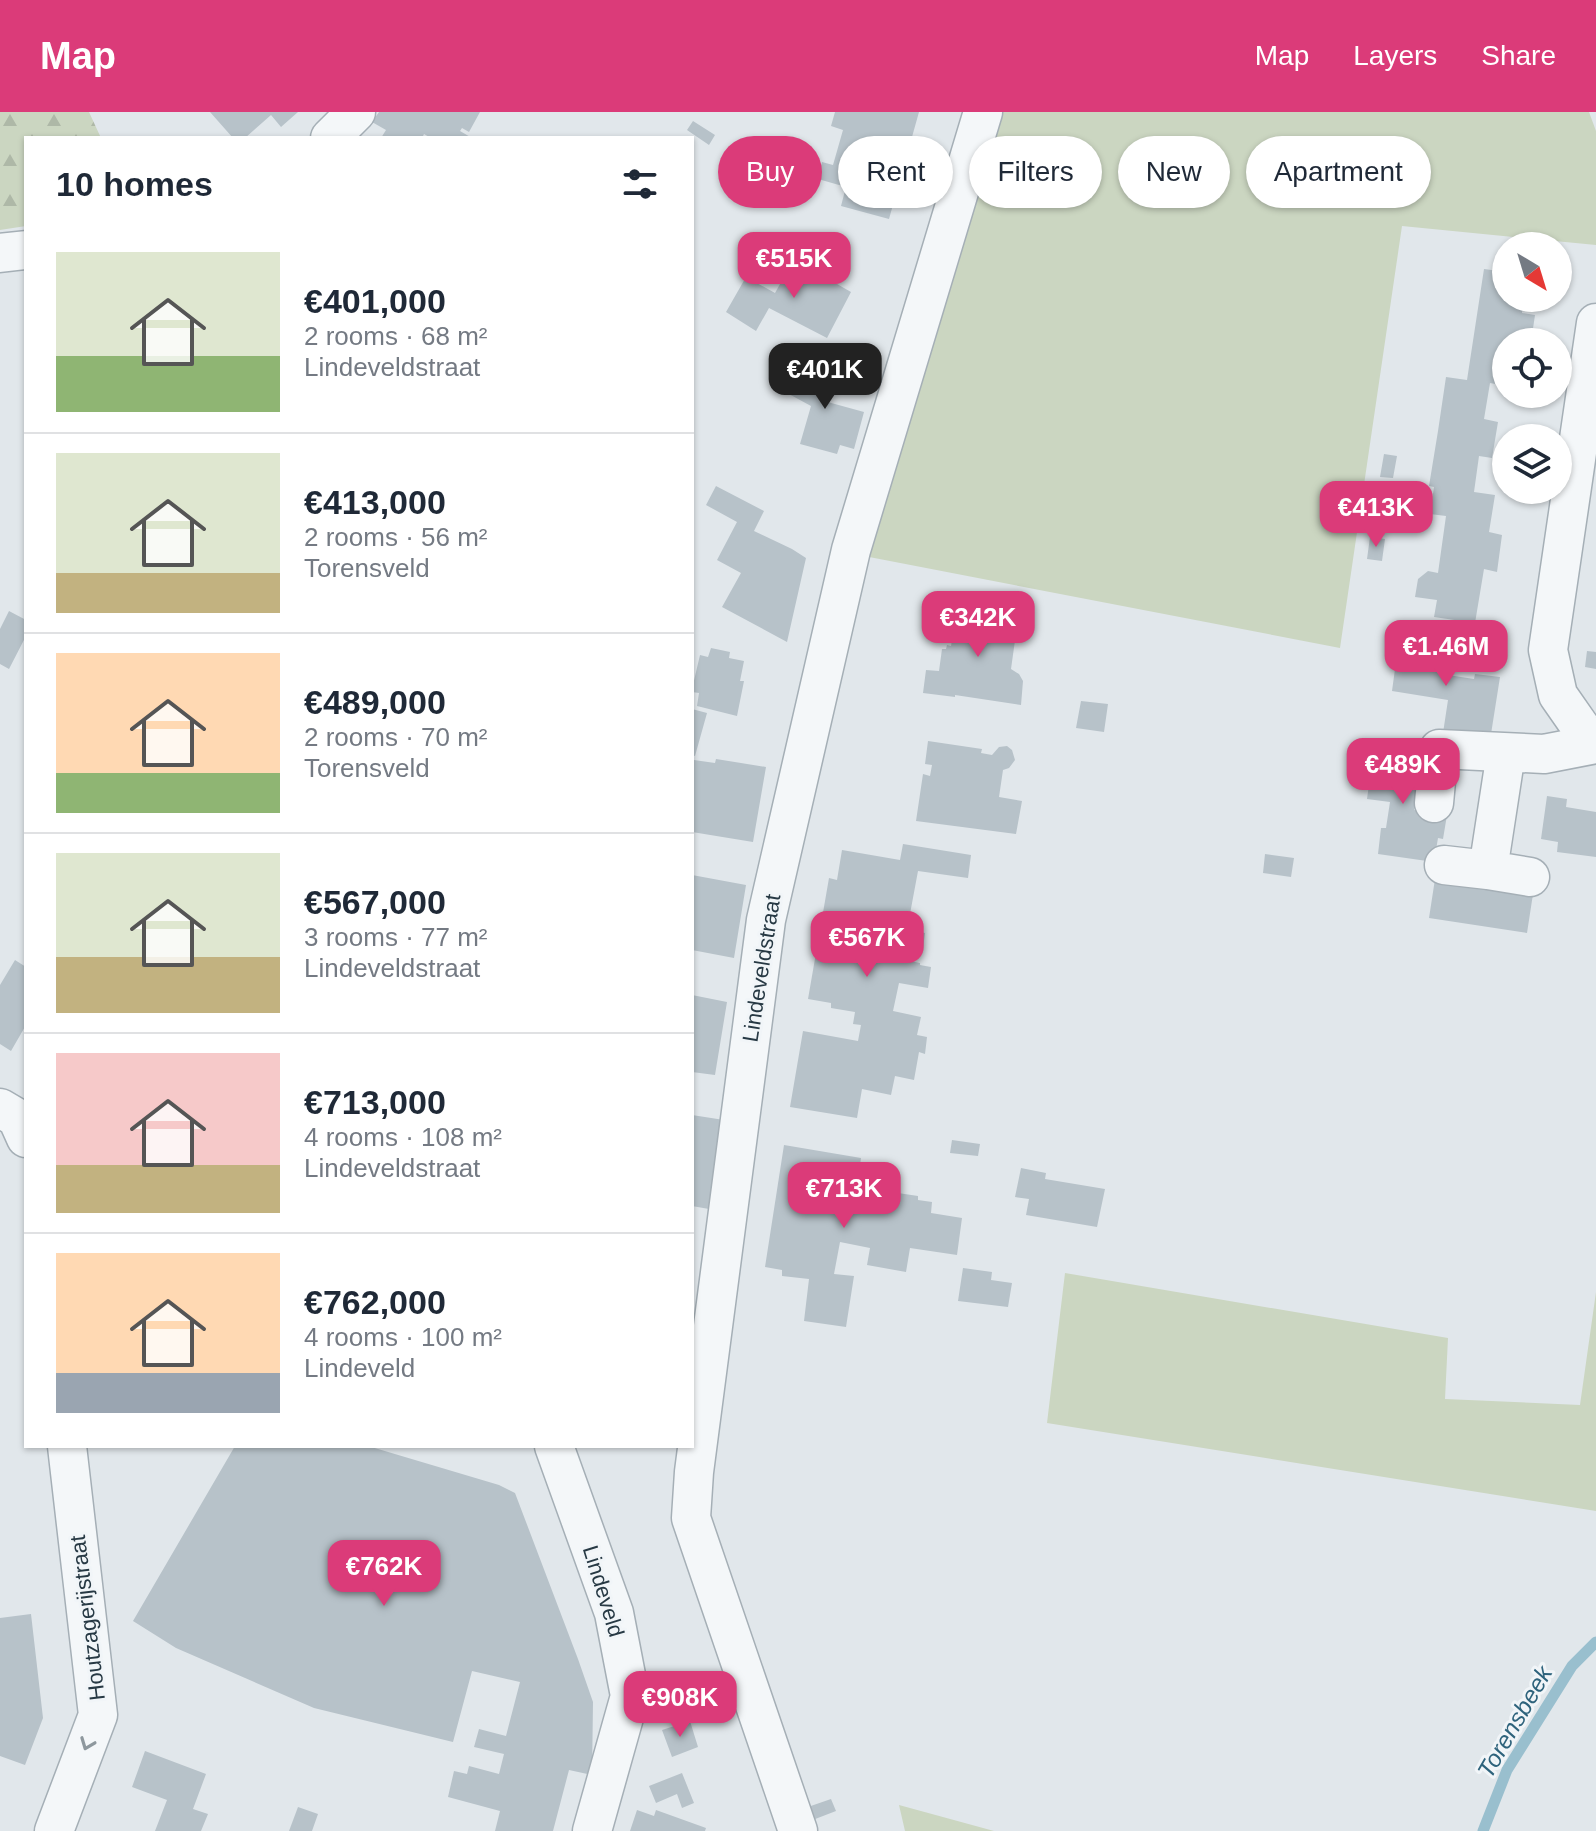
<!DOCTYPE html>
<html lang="en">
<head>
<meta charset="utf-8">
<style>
	:root { --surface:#fff; --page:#f2f2f3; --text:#1f2937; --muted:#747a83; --line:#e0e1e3; --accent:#db3b79 }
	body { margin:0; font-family:Arial,sans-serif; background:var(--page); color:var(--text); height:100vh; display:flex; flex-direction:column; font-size:30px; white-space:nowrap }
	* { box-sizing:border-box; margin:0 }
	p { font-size:26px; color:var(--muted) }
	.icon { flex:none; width:44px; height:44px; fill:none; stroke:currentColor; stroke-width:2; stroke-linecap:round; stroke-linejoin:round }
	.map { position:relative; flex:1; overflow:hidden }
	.details { position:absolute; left:24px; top:24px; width:670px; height:1312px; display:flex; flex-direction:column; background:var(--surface); border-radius:0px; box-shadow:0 2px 6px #0004 }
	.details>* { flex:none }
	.guide { position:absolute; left:718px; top:24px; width:758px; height:72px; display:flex; gap:16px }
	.needle { width:52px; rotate:142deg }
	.buttons { position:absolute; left:1492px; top:120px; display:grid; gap:16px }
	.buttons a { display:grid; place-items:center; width:80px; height:80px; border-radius:50%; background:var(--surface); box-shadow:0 2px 6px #0004; font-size:40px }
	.price { position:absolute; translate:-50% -68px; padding:0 18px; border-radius:16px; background:var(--accent); color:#fff; font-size:26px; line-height:52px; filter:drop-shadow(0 2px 4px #0008) }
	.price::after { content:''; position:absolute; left:50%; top:48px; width:24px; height:18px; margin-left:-12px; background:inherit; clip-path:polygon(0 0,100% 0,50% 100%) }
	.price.on { background:#222; color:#fff }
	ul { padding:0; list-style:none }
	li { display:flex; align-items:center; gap:24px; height:200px; padding:0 32px }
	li+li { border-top:2px solid var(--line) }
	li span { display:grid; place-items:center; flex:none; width:224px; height:160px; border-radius:0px; color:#555 }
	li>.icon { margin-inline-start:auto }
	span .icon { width:96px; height:96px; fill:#fffc; stroke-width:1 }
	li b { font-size:34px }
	h2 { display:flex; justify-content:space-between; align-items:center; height:96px; padding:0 32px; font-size:34px }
	.pill { padding:0 28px; border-radius:36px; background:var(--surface); box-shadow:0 2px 6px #0004; font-size:28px; line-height:72px }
	.pill.on { background:var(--accent); color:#fff }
	header { display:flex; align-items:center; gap:48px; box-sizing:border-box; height:112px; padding:0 40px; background:var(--accent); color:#fff }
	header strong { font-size:38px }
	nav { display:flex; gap:44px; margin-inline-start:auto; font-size:28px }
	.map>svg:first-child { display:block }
</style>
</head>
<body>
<header>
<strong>Map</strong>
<nav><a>Map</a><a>Layers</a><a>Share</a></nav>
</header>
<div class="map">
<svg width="1596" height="1719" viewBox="0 0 1596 1719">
	<defs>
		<pattern id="forest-firs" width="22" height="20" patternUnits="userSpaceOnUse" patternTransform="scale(2)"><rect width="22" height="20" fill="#cbd6c1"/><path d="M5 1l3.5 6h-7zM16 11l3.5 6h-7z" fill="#aeb8a7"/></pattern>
	</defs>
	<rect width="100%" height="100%" fill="#e1e7eb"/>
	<!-- grass -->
	<path fill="#cbd6c1" d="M993,0H1589L1596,19V133L1402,114L1340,536L864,444Z
		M1065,1161L1448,1226L1445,1287L1580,1293L1596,1180V1399L1047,1311Z
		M899,1693L994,1719H905Z"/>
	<!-- forest -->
	<path fill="url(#forest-firs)" d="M0,0H89L101,26H26V114L0,118Z"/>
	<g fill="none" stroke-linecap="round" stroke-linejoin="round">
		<!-- stream -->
		<path stroke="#99bfce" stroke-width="11" d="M1483,1719L1507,1658L1572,1554L1596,1530"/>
	</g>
	<!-- building -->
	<path fill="#b7c2c9" d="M210,0H298L281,15L271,3L245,26H233Z
		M379,0H480L469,20L462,16L460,19L472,26H431L424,22L422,26H381L386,18L372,10Z
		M835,0H919L889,107L841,94L846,75L818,67L822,50L833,53L843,18L831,14Z
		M693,9L715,23L709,33L687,18Z
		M735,33L755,42L756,40L812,72L801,92L726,49Z
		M803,145L834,162L830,168L851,180L827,226L769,196L756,219L726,200L746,165L775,181L784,165L790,168Z
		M1484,157L1506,160V186H1524L1522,201L1535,203L1531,230H1506V274L1490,271L1484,307L1498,310L1492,346L1479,344L1474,380L1495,383L1489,420L1502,423L1497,460L1484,457L1475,511L1434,505L1437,488L1415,485L1418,467L1428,459L1438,461L1446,404L1430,402L1434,375L1429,374L1438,319L1446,265L1467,268Z
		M807,247L837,264L824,289L864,300L854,337L840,333L837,342L800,332L811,294L787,281Z
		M1384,342L1397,344L1393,366L1380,365Z
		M716,374L764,399L754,419L792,437L806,446L787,530L722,495L741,461L717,448L737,410L706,393Z
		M1370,425L1385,427L1382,449L1367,447Z
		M948,496L1018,507L1011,557L1019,562L1023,569L1021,593L955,583V585L923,581L926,558L939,559L942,537H946L947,533L951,534L952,528L948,527V523L944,522Z
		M9,499L26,508V524L9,557L0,552V517Z
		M1394,531L1451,539L1448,563L1474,567L1475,562L1500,565L1491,622L1468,619L1467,624L1443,621L1448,588L1392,579L1395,557L1390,556Z
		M711,536L730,540L729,546L744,549L740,569H744L737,604L697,594L699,581L692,580V577L700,543L708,545Z
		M1587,539L1596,540V557L1585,555Z
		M1081,589L1108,592L1104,620L1076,616Z
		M692,597L707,601L695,644L692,643Z
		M928,629L982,637L981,641L992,643L999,635L1007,634L1012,638L1015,648L1009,656L1003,658L999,685L1022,689L1016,722L916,709L923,662L930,664L932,653L925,652Z
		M1375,631L1400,634V638L1422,641L1414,698L1447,703L1443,727L1438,726L1434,750L1378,742L1381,716H1386L1390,690L1367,687Z
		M716,647L766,655L753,730L692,720V663L694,648L715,651Z
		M1547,684L1567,687L1566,695L1596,700V745L1557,740L1558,730L1541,727Z
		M903,732L971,743L968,766L918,759L907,818L925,821L923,836L897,832L894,846L920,851V853L931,855L928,876L899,871L893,899L921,905L917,923L927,925L925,942L919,940L914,968L895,964L891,983L862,977L857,1006L790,995L803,919L858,929L861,913L853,912L855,900L831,896V891L808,887L829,766L837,768L842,738L900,748Z
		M1265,742L1294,746L1291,765L1263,761Z
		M692,763L746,773L734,846L692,838Z
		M1435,767L1533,782L1527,821L1429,806Z
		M15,848L26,855V913L11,939L0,932V873Z
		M692,883L727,890L715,963L692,960Z
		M692,1003L724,1008L709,1097L692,1094Z
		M952,1028L980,1032L978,1044L950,1041Z
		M784,1033L861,1046L857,1074L827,1069L824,1091L875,1100L878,1078L918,1084V1088L932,1090L931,1101L962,1106L957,1143L910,1136L906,1160L867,1153L870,1136L840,1130L834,1162L854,1164L846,1215L804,1209L809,1167L782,1164V1158L765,1155Z
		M1021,1056L1046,1061L1045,1067L1105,1077L1097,1115L1026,1103L1029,1087L1015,1085Z
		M963,1156L992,1160L991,1168L1012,1171L1008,1195L958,1189Z
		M235,1334H368L499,1373L515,1381L578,1547L593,1590L592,1663L569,1658L553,1719H495L500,1699L448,1685L454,1659L467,1662L469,1654L499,1662L504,1642L474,1635L479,1617L506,1624L520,1570L472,1559L453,1630L314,1596L176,1536L133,1509Z
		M31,1502L43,1606L25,1653L0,1644V1506Z
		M690,1609L698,1635L672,1645L662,1618Z
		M145,1639L206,1662L193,1697L208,1702L201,1719H155L167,1688L132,1675Z
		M682,1661L694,1691L682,1696L677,1682L656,1691L649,1674Z
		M831,1687L836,1699L810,1709L805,1696Z
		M298,1695L318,1702L312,1719H289Z
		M637,1698L654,1704L656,1698L706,1716L705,1719H630Z"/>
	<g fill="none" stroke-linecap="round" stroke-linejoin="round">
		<!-- minor casing -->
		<g stroke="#a5afb6" stroke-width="41">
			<path id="minor" d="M330,26L356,0
				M0,141L26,138
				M1596,211L1548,538L1558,583L1581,616L1596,630
				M1506,641L1488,758L1530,765
				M1434,691L1439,637L1544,642L1596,632
				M1444,753L1488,758
				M0,996L17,1006L26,1026
				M554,1334L614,1501L630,1584L592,1719
				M54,1719L98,1603L67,1334
				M798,1719L691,1406L694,1360L766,808L851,438L983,0"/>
		</g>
		<!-- minor -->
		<use href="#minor" stroke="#f4f7f9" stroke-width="38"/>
	</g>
	<!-- one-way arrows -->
	<defs><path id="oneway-chevron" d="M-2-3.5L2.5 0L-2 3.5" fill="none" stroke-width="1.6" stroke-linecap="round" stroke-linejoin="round" transform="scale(2)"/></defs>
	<use stroke="#8e989e" href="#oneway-chevron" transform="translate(87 1632) rotate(111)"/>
	<g text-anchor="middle" stroke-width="6" stroke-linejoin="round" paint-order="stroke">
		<!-- street labels -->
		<g font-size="22" fill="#273944" stroke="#f1f5f8">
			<text transform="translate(761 856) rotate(-81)" y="8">Lindeveldstraat</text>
			<text transform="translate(604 1479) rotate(73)" y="8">Lindeveld</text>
			<text transform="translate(87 1506) rotate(-97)" y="8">Houtzagerijstraat</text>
		</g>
		<!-- water labels -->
		<g font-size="24" font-style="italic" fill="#2e637c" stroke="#f1f5f8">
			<text transform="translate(1515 1610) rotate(-60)" y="8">Torensbeek</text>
		</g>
	</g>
</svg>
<div class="buttons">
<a><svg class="needle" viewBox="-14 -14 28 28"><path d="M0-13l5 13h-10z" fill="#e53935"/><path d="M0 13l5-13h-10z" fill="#747a83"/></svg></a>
<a><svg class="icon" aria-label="locate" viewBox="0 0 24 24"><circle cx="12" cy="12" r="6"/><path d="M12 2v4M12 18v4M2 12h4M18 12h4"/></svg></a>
<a><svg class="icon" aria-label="layers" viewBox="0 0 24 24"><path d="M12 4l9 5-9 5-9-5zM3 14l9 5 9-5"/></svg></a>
</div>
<b class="price" style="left:794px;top:188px">€515K</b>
<b class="price on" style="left:825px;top:299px">€401K</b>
<b class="price" style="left:1376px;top:437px">€413K</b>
<b class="price" style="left:978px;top:547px">€342K</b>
<b class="price" style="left:1446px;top:576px">€1.46M</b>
<b class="price" style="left:1403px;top:694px">€489K</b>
<b class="price" style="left:867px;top:867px">€567K</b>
<b class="price" style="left:844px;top:1118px">€713K</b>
<b class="price" style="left:384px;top:1496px">€762K</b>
<b class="price" style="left:680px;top:1627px">€908K</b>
<div class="guide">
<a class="pill on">Buy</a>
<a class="pill">Rent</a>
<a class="pill">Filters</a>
<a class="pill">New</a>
<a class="pill">Apartment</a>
</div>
<section class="details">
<h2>10 homes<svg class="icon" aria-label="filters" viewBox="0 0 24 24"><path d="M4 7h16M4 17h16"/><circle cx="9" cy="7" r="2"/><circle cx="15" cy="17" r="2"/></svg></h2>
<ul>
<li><span style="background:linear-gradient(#dfe7d0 65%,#8fb573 0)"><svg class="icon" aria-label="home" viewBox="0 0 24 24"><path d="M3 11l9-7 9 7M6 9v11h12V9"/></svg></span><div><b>€401,000</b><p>2 rooms · 68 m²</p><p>Lindeveldstraat</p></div></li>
<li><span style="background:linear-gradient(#dfe7d0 75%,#c2b280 0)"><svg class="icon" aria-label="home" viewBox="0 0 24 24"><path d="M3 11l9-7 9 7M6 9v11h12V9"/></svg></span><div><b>€413,000</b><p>2 rooms · 56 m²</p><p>Torensveld</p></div></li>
<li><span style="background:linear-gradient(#ffd9b3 75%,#8fb573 0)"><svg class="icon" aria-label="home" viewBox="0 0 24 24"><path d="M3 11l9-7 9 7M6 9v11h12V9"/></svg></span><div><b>€489,000</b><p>2 rooms · 70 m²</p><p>Torensveld</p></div></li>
<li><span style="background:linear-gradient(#dfe7d0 65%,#c2b280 0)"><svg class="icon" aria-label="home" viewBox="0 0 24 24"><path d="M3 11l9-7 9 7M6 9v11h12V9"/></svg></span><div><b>€567,000</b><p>3 rooms · 77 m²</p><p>Lindeveldstraat</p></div></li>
<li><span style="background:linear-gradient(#f6c9c9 70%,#c2b280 0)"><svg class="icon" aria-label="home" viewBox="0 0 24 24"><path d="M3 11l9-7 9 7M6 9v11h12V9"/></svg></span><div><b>€713,000</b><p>4 rooms · 108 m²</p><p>Lindeveldstraat</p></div></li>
<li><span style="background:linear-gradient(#ffd9b3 75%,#9aa5b1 0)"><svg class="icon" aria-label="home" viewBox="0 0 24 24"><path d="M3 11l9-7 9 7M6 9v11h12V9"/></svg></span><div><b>€762,000</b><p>4 rooms · 100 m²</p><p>Lindeveld</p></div></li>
</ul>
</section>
</div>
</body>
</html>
